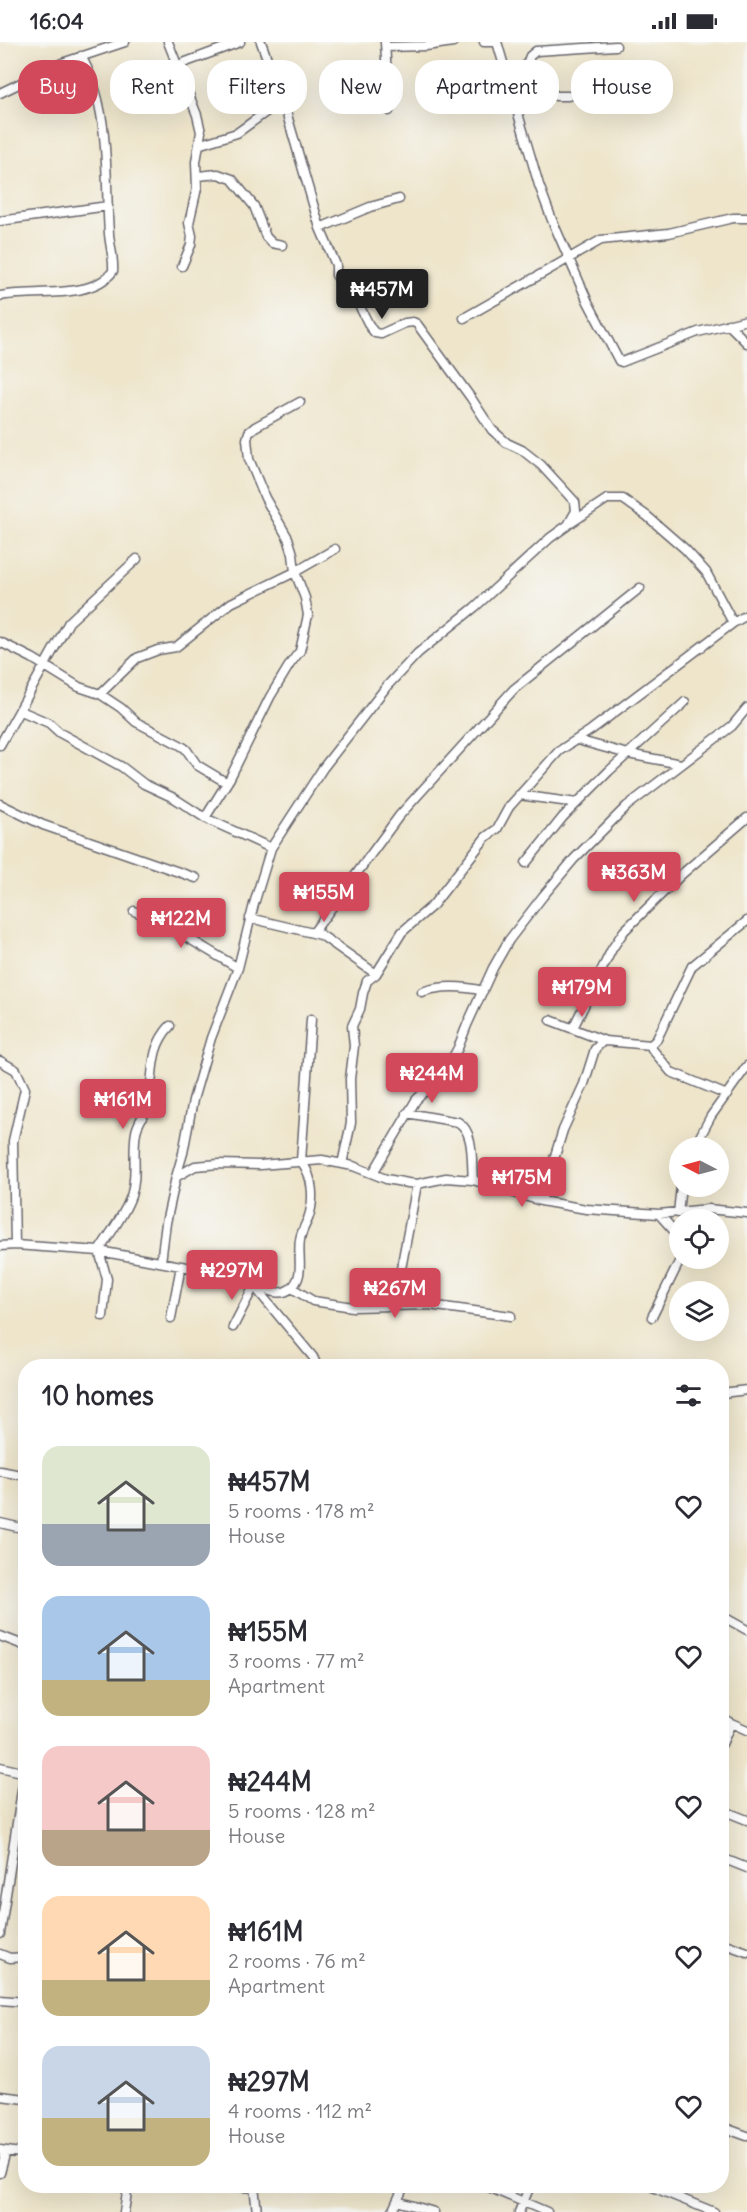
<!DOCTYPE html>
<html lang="en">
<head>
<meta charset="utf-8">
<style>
	:root { --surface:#fff; --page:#f2f2f3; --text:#2b2b33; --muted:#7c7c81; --accent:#d1495b }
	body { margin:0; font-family:Delius,sans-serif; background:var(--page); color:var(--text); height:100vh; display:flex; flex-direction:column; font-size:22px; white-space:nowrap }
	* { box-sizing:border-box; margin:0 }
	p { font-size:20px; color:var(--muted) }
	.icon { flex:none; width:33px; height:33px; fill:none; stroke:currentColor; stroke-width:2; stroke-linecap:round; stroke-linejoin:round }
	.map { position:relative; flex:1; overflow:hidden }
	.panel { position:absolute; left:18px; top:1317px; width:711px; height:834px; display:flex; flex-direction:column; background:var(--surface); border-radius:24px; box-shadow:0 6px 24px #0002 }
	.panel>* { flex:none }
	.banner { position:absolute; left:18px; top:18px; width:711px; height:54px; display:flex; gap:12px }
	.needle { width:39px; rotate:276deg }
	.tools { position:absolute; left:669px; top:1095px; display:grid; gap:12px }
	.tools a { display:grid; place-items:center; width:60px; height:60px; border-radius:50%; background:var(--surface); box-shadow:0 6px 24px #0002; font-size:30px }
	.price { position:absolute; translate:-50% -51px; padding:0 14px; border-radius:6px; background:var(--accent); color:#fff; font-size:20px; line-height:39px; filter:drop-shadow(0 2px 3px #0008) }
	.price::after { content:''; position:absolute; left:50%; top:36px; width:18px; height:14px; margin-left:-9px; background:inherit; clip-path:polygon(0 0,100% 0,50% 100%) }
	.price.current { background:#222; color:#fff }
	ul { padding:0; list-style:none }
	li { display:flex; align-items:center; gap:18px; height:150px; padding:0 24px }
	li span { display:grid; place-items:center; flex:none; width:168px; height:120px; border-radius:18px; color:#555 }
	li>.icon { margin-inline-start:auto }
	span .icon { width:72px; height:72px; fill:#fffc; stroke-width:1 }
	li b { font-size:26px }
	h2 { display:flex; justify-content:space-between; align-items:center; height:72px; padding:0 24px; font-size:26px }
	.chip { padding:0 21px; border-radius:24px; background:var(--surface); box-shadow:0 6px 24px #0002; font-size:21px; line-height:54px }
	.chip.current { background:var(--accent); color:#fff }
	.status { display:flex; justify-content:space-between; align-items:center; height:42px; padding:0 30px; background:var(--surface); direction:ltr }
	.status svg { height:16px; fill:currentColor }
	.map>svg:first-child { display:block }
</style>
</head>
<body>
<div class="status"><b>16:04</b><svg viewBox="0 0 49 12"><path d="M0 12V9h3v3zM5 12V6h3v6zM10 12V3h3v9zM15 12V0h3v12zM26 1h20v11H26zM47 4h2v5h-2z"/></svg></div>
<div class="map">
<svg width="747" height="2170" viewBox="0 0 747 2170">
	<rect width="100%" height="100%" fill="#f6f6f2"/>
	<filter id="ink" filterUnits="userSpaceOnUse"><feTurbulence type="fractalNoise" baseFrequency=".0167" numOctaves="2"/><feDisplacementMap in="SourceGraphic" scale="12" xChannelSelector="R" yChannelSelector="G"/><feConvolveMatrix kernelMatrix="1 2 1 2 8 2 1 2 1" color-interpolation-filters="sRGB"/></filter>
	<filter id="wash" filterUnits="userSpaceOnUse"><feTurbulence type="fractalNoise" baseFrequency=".008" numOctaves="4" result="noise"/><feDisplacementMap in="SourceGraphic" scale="24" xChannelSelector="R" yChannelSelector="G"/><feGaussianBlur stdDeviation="1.35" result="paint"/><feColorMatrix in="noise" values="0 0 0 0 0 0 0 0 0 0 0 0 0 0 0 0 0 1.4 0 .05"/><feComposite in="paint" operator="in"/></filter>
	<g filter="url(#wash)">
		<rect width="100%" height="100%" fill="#eee5cb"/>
	</g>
	<g filter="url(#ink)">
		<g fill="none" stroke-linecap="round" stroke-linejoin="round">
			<!-- minor casing -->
			<g stroke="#69666d" stroke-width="11">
				<path id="minor" d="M168,0L197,73L201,90L196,120L197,146L189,181L192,194L191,203L182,224
					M385,0L389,69
					M484,0H497
					M497,0L539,143L552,178L588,260L619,319L622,320L698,290L747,278
					M386,5L426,4L453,0
					M178,23L240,0
					M522,35L542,42L556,54H568
					M509,38L522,35L530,14L536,9L616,4
					M0,51L62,21L125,0
					M201,102L237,91L281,59
					M198,134L218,132L232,137L254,164L266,195L272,201L282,203
					M0,179L108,164
					M320,186L370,165L399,157
					M0,254C31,247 91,259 113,229C114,216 110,204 109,192C105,134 111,66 81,14
					M464,276L601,198L669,191L733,176H747
					M728,282L747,301
					M571,481L607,457H623L647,474L685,507L706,530L733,581
					M0,600L32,616L79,645L100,652L121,666L136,680L180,703L186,707L197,723L227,741
					M100,652L137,616L158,608L176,605L231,561L295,530L335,507
					M21,669L49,681L60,691L122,725L144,742L174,756L205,776L271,806
					M577,698L628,712L681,722
					M0,703L69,580L137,517
					M519,753L577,761
					M0,762L43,783L196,836
					M205,776L230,736L270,655L290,622L300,609L308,573L305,556L295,530L293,512L288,496L265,456L249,417L247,397L249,390L255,385L300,360
					M526,821L563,775L609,729L685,660
					M134,869L163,881L238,926
					M250,876L321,893L376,932
					M313,891L399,774L514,647L640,546
					M422,950C442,943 462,944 483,949
					M550,978L605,999L651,1003L657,997L692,924L747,879
					M573,986L612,907L624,889L682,832L747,776
					M652,1007L671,1030L727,1053
					M0,1019L16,1028L25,1047L13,1099L15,1203
					M407,1071L458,1080C475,1090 471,1120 473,1138
					M694,1106L711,1074L747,1024
					M342,1122L351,1081L350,1037L354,1004L352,984L360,967L363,951L367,939L376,932L402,890L433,863L486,795L497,787L509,765L559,709L591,688L733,581L747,573
					M373,1131L416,1058L445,1030L458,1006L467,983L493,926L509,898L543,854L574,817L627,764L732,684L747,666
					M176,1135L195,1124L219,1122L260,1123L322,1118L353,1124L386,1137L408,1141L417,1142L446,1136L473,1138L541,1159L586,1167L659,1172L708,1167L747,1171
					M541,1159L563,1088L584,1042L595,1007L602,1000L605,999
					M678,1171L681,1144
					M659,1172L675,1190L680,1199
					M0,1204L15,1203L99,1209L230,1233L254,1244L313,1315L317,1324
					M161,1220L166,1181L176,1135L183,1111L193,1058L211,996L238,926L254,862L271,806L323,726L387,644L418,611L475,565L550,496L568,483L576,469L575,460L541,423L522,408L507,401L492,388L471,356L417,282L413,280L405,281L381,292L375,291L370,285L360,265L336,233V223L320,186L285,66L261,0
					M292,1246L313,1259L353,1265L429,1263L511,1274
					M394,1264L417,1142
					M103,1274L107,1237L99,1209C110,1191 124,1174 131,1154C138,1133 132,1111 136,1090C138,1079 146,1072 148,1061C155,1032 148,1008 170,984
					M652,1275L681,1216
					M171,1276L181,1224
					M233,1285L254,1244C265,1247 279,1255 290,1247C306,1235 297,1214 300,1198C301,1190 305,1184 308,1177C315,1158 313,1134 301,1119L311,977
					M722,1351L747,1348
					M0,1429L26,1434
					M0,1481L26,1487
					M722,1574L747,1588
					M0,1594L26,1604
					M722,1676L731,1681
					M722,1702L731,1681L747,1688
					M0,1725L26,1731
					M722,1768L747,1778
					M722,1816L747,1826
					M0,1892L26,1722
					M722,1901L747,1910
					M0,1912L10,1916L26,1915
					M0,1958L26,1960
					M0,2054L26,2057
					M722,2085L747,2094
					M0,2108L26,2112
					M0,2131L6,2109
					M231,2144L254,2146
					M254,2144L257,2170
					M486,2144L547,2170
					M650,2144L714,2170
					M397,2159L434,2170
					M124,2170L128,2144
					M392,2170L404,2144
					M519,2170L530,2144"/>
			</g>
			<!-- minor -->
			<use href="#minor" stroke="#fff" stroke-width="8"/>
		</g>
	</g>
</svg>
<div class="tools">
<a><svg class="needle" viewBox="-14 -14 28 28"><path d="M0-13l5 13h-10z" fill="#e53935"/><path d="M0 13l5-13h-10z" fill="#7c7c81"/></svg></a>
<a><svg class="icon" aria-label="locate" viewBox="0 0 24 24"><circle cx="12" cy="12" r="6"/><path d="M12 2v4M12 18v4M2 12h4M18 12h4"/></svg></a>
<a><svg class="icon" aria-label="layers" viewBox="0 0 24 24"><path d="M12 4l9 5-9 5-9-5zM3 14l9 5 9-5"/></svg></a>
</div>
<b class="price current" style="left:382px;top:278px">₦457M</b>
<b class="price" style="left:634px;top:861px">₦363M</b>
<b class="price" style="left:324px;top:881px">₦155M</b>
<b class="price" style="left:181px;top:907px">₦122M</b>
<b class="price" style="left:582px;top:976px">₦179M</b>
<b class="price" style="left:432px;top:1062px">₦244M</b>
<b class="price" style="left:123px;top:1088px">₦161M</b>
<b class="price" style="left:522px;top:1166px">₦175M</b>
<b class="price" style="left:232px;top:1259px">₦297M</b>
<b class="price" style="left:395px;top:1277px">₦267M</b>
<div class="banner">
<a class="chip current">Buy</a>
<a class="chip">Rent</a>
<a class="chip">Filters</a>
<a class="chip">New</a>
<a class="chip">Apartment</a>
<a class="chip">House</a>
</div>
<section class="panel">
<h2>10 homes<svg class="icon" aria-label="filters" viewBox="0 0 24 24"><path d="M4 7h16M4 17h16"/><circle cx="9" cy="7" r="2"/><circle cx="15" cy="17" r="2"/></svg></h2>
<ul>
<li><span style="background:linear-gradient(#dfe7d0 65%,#9aa5b1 0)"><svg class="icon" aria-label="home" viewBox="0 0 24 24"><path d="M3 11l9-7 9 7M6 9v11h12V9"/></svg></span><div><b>₦457M</b><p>5 rooms · 178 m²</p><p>House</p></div><svg class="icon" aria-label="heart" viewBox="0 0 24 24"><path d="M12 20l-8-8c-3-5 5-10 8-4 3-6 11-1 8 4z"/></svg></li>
<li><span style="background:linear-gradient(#a9c7e8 70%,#c2b280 0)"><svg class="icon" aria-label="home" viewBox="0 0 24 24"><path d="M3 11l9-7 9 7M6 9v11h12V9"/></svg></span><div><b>₦155M</b><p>3 rooms · 77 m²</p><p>Apartment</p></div><svg class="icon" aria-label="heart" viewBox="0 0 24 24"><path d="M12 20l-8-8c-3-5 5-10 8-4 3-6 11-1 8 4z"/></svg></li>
<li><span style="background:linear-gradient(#f6c9c9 70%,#b9a48a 0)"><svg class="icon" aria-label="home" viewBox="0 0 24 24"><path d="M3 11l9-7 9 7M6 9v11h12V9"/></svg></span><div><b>₦244M</b><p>5 rooms · 128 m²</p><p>House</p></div><svg class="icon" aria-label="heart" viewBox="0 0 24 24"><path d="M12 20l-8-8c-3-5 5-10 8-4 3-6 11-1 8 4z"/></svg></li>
<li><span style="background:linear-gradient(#ffd9b3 70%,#c2b280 0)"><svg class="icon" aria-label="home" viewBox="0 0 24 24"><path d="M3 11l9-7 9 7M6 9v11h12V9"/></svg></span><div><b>₦161M</b><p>2 rooms · 76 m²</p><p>Apartment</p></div><svg class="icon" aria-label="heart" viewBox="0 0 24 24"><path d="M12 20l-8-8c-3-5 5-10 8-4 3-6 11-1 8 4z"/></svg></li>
<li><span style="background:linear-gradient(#c9d6e8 60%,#c2b280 0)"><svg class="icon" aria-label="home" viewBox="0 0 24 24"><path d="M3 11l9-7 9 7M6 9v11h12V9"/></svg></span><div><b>₦297M</b><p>4 rooms · 112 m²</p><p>House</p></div><svg class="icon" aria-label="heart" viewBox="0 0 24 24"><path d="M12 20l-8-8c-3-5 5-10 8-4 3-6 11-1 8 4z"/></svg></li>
</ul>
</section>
</div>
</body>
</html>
